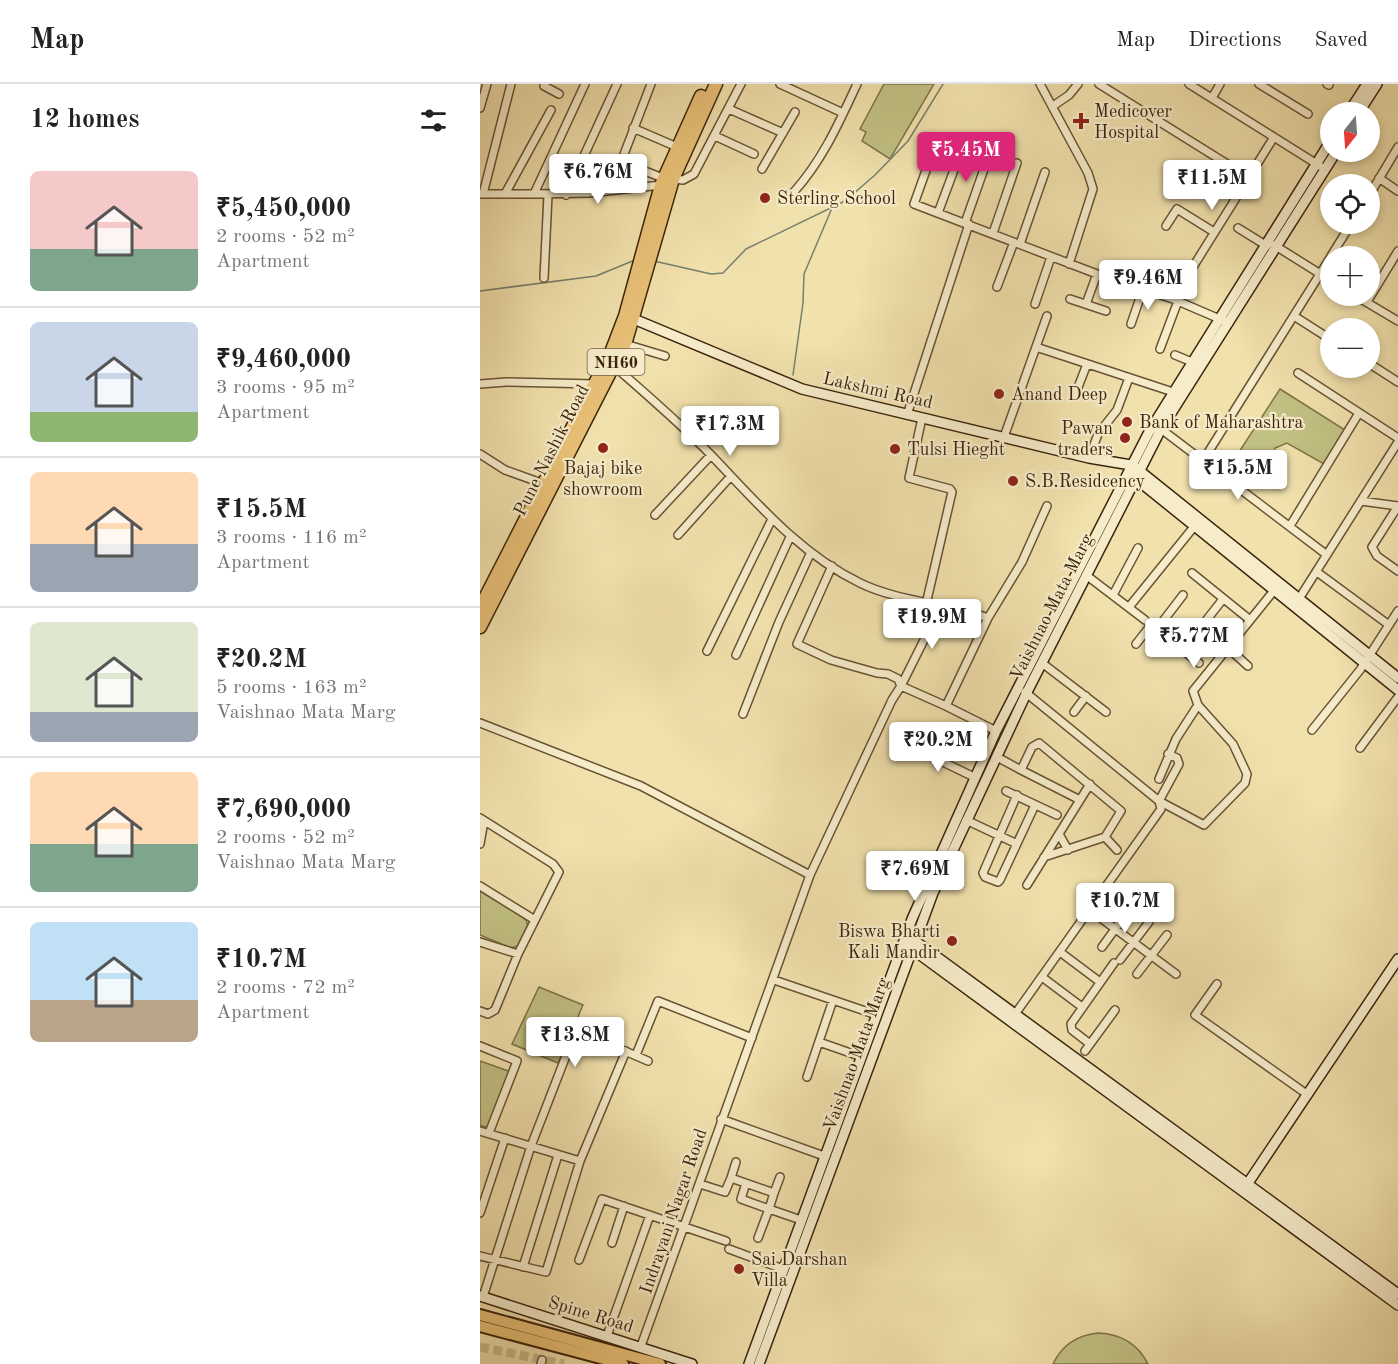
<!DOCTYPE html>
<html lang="en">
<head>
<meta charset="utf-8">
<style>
	:root { --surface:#fff; --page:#f6f6f6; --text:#222; --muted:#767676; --line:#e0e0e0; --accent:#db2777 }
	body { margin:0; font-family:"Old Standard TT",serif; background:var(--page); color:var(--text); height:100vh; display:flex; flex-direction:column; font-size:22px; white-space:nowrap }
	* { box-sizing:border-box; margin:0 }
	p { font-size:20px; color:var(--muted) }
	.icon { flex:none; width:33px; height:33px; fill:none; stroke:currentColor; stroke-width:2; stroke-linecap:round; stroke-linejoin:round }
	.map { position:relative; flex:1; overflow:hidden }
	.details { display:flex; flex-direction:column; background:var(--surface); width:480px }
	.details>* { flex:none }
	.needle { width:39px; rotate:197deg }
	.tools { position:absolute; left:840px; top:18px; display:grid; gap:12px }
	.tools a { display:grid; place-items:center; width:60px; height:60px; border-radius:50%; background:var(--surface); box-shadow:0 3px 9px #0003; font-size:30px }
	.price { position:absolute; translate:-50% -51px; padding:0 14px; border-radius:6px; background:#fff; color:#222; font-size:20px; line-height:39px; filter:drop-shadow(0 2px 3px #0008) }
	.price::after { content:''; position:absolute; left:50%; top:36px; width:18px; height:14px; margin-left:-9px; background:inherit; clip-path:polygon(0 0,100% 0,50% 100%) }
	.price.active { background:var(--accent); color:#fff }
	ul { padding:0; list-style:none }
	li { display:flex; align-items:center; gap:18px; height:150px; padding:0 30px }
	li+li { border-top:2px solid var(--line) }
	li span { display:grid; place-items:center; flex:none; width:168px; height:120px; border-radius:9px; color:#555 }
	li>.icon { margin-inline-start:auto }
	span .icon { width:72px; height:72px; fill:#fffc; stroke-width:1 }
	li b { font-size:26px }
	h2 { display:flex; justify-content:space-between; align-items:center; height:72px; padding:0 30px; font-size:26px }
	header { display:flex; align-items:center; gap:36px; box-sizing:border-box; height:84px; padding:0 30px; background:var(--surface); border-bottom:2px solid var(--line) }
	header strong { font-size:28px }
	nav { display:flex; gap:33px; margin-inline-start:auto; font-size:21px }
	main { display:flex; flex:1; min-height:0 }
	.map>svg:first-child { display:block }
</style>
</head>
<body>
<header>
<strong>Map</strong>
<nav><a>Map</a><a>Directions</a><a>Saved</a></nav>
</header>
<main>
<section class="details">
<h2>12 homes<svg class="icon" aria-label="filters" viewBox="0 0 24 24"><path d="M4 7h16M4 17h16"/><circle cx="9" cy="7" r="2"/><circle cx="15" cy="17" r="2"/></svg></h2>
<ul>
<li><span style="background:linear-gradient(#f6c9c9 65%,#7fa58c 0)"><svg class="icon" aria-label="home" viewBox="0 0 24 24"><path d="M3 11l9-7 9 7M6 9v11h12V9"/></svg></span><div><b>₹5,450,000</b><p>2 rooms · 52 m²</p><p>Apartment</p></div></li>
<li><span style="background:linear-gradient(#c9d6e8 75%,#8fb573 0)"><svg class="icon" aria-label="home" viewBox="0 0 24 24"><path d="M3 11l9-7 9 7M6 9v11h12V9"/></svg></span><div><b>₹9,460,000</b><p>3 rooms · 95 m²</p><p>Apartment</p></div></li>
<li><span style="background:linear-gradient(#ffd9b3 60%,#9aa5b1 0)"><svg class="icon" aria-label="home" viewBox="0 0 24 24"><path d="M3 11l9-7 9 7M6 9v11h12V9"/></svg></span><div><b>₹15.5M</b><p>3 rooms · 116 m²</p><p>Apartment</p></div></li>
<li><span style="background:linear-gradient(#dfe7d0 75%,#9aa5b1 0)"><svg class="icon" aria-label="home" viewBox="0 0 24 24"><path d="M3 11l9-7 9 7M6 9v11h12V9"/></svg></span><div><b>₹20.2M</b><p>5 rooms · 163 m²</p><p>Vaishnao Mata Marg</p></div></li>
<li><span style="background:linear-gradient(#ffd9b3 60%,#7fa58c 0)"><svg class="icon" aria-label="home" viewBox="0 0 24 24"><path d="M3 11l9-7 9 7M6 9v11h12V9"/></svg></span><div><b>₹7,690,000</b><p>2 rooms · 52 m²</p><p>Vaishnao Mata Marg</p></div></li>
<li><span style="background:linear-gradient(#bfe0f5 65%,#b9a48a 0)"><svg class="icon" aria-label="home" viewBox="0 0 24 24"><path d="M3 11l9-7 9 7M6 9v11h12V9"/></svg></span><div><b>₹10.7M</b><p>2 rooms · 72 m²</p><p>Apartment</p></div></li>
</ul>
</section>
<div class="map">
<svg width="918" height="1280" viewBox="0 0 918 1280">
	<rect width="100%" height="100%" fill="#f1e1ad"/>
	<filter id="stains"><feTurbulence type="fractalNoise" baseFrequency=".00333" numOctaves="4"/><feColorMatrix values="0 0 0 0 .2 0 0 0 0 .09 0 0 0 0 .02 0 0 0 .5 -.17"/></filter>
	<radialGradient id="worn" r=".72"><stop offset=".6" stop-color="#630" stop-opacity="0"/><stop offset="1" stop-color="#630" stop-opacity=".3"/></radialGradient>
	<!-- green -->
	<path fill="#c2c184" stroke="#7f7248" stroke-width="1.5" d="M404,0H454L410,75L382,57L386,48L380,45Z
		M800,305L865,346L844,380L807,359L795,364L788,392L757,371Z
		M0,808H6L46,836L48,842L38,862L31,864L0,851Z
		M59,903L103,921L78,979L32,960Z
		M0,977L31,988L8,1044L0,1041Z
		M618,1249C641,1250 658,1260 668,1280H573C582,1261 598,1251 618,1249Z"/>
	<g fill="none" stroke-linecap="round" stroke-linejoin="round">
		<!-- stream -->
		<path stroke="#75806d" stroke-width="1.5" d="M174,177L231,190L243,189L266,165L365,117L395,91L428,57L463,0
			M0,207L116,192L155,176
			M313,291L323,219L324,190L352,124"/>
		<!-- secondary-tunnel -->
		<path stroke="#cdbb8d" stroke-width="9" stroke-dasharray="9 4.5" stroke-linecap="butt" d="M0,1263L84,1280"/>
		<!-- street casing -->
		<g stroke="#695334" stroke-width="10">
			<path id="street" d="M171,0L141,78L183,94
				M300,0L363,29
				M560,0L608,89L613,105L589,180
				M619,0L768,93
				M709,0L840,82
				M779,0L828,30
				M847,0L849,1
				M64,2L79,10
				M732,14L740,0
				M573,22L589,11L598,0
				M0,24L7,0
				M249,25L303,49
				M153,44L197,63
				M235,52L274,70
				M454,64L434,120L617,190L693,215L749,239
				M282,85L315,28
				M899,94L918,107
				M193,95L203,96L214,90L261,0
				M313,109C342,77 359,39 377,0
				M0,110H54L105,0
				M3,110L31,0
				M25,110L71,26
				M54,110L109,109L181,101
				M890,110L918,63
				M86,111L137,0
				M458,129L484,59
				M485,139L510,68
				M686,142L697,125L734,148
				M758,144L787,162
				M513,149L537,79
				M540,160L565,88
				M794,161L850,196
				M851,172L871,140
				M64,194L68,111
				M517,203L534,158
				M876,212L918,237
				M590,215L626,227
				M693,215L794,53
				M887,218L918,167
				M555,220L571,173
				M606,220L617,190
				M814,232L850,255
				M651,240L663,205
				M145,260L185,272
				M556,263L693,308
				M680,265L698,217
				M695,271L712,278
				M890,280L918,298
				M134,282C167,311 201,340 232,372C277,419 320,470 380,499C419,518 467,519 508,534
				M818,289L918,354
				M0,300L26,298L115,300
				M595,311L607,280
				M427,331L489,140
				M442,334L429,394L470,405L472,408L447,516
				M681,345L847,471
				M524,353L567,232
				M0,370L25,386L64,400
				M609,374L618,350L637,326L649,294
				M724,375L850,174
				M881,417L918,422
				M918,422L892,463L897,472L918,487
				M175,431L231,371
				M810,442L879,329
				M198,451L251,392
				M352,482L317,560L351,576L397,589L408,590L418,595L421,602
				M837,488L909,541
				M712,489L770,536
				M606,491L665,536
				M633,511L658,464
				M817,518L918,358
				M649,523L717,439
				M677,545L703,511
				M656,560L671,541L719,579
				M748,564L768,582
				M703,566L743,515
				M227,567L292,435
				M256,571L310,453
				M562,579L626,628
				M421,602L462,520
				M594,628L606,612
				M263,630L299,538L331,468
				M0,639L161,702L330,791
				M832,646L880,586L918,527
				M516,647L466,622L508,534L542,478L567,422
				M432,663L494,693
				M880,664L918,613
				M688,670L697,674L699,680L679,717L724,741L765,699L767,690L753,660L718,621
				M517,673L541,686L552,663L559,659L641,727L625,753L564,773
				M541,686L600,716
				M679,695L696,655L718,621L713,607L796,504
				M526,707L577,731
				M537,711L503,789L505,793L518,798L520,796L555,721
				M0,734L73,780L79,788L38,870L15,926L8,930L0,927
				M486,736L535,759
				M579,750L588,766
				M625,753L637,766
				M0,760L4,737
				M547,801L610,700
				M0,802L55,836
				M610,826L696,890
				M0,858L38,870
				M622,863L651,823
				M580,868L620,898
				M640,876L669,838
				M657,890L687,851
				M562,893L602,923
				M294,896L397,931
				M737,900L715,931L828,1011
				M533,933L681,725L679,717L545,608
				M339,958L382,973
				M610,960L592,946L591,940L634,879
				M0,962L37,977L9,1049
				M605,967L635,926
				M156,971L178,917L272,954
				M327,993L353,916
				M241,1035L344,1072
				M0,1047L100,1077L66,1188L0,1172
				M100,1077L146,967
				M251,1094L256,1078
				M266,1099L261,1115L289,1125L278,1154
				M220,1100L245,1108L251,1094L294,1109L289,1125L321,1136
				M294,1109L300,1093
				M0,1129L25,1054
				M132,1159L144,1122
				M249,1165L303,1185
				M99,1176L122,1115L246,1157
				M43,1183L78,1071
				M3,1213L51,1062L96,946L168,977
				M127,1252L170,1131
				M161,1262L330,791L412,616L421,602L466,622
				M61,1280L62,1276"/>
		</g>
		<!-- secondary casing -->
		<g stroke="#3c240c" stroke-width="12">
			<path id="secondary" d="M869,28L887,0
				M879,28L897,0
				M149,233L322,305L609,374L651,381
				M656,384L918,594
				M650,390L918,606
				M431,854L918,1210
				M428,862L918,1221
				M764,1105L918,875
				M0,1212L212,1280
				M269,1280L432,835L516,647L669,348L850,58
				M279,1280L453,809L546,610L681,345L856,68"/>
		</g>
		<!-- primary casing -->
		<g stroke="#3c240c" stroke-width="14">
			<path id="primary" d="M0,1231L180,1280
				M0,1242L143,1280"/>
		</g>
		<!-- highway casing -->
		<g stroke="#3c240c" stroke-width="15">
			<path id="highway" d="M0,524L132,266L145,232L181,101L221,12
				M0,543L146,257L193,95L236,0"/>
		</g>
		<!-- street -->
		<use href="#street" stroke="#f6ecca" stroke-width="7"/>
		<!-- secondary -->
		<use href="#secondary" stroke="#f6ecca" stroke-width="9"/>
		<!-- primary -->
		<use href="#primary" stroke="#e8c076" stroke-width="10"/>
		<!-- highway -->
		<use href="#highway" stroke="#e8c076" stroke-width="12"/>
	</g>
	<!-- markers -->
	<g fill="#8f2418" stroke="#f6ecca" stroke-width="2">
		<path d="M598 28h6v6h6v6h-6v6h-6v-6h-6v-6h6z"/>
		<circle cx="285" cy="114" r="6"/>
		<circle cx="519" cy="310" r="6"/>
		<circle cx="647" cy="338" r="6"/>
		<circle cx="645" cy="354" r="6"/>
		<circle cx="123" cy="364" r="6"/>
		<circle cx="415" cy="365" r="6"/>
		<circle cx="533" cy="397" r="6"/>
		<circle cx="472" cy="857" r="6"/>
		<circle cx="259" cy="1185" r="6"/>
	</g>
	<g text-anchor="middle" stroke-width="4.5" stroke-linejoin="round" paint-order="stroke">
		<!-- shield labels -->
		<rect fill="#f6ecca" stroke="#746045" stroke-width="1.5" x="107.5" y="265" width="57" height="26" rx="4.5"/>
		<g font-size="16" font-weight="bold" fill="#3c240c">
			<text x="136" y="284">NH60</text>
		</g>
		<!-- poi labels -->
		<g font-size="18" fill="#3c240c" stroke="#f6ecca" text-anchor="start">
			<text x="614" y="33">Medicover<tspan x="614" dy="21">Hospital</tspan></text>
			<text x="297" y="120">Sterling School</text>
			<text x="531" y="316">Anand Deep</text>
			<text x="659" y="344">Bank of Maharashtra</text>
			<text x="633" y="350" text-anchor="end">Pawan<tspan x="633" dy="21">traders</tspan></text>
			<text x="427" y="371">Tulsi Hieght</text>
			<text x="123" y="390" text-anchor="middle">Bajaj bike<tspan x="123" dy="21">showroom</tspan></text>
			<text x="545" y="403">S.B.Residcency</text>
			<text x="460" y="853" text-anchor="end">Biswa Bharti<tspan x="460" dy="21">Kali Mandir</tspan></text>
			<text x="271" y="1181">Sai Darshan<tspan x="271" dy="21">Villa</tspan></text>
		</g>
		<!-- street labels -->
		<g font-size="18" fill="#3c240c" stroke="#f6ecca">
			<text transform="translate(398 306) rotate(13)" y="6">Lakshmi Road</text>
			<text transform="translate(71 366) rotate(-63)" y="6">Pune Nashik Road</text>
			<text transform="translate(571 523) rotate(-63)" y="6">Vaishnao Mata Marg</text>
			<text transform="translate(376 970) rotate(-70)" y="6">Vaishnao Mata Marg</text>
			<text transform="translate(193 1127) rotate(-71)" y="6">Indrayani Nagar Road</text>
			<text transform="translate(111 1230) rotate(17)" y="6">Spine Road</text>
		</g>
	</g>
	<rect width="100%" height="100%" filter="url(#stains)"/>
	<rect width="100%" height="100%" fill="url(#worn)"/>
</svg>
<div class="tools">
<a><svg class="needle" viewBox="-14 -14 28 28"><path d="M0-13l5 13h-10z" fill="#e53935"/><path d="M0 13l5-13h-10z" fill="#767676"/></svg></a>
<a><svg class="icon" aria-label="locate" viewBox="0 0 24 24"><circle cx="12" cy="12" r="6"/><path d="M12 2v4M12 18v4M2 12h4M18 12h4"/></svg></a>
<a>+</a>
<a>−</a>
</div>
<b class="price active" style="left:486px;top:99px">₹5.45M</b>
<b class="price" style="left:118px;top:121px">₹6.76M</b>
<b class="price" style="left:732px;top:127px">₹11.5M</b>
<b class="price" style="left:668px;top:227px">₹9.46M</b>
<b class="price" style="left:250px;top:373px">₹17.3M</b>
<b class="price" style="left:758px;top:417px">₹15.5M</b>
<b class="price" style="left:452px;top:566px">₹19.9M</b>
<b class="price" style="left:714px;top:585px">₹5.77M</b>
<b class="price" style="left:458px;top:689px">₹20.2M</b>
<b class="price" style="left:435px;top:818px">₹7.69M</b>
<b class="price" style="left:645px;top:850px">₹10.7M</b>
<b class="price" style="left:95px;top:984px">₹13.8M</b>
</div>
</main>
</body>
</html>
